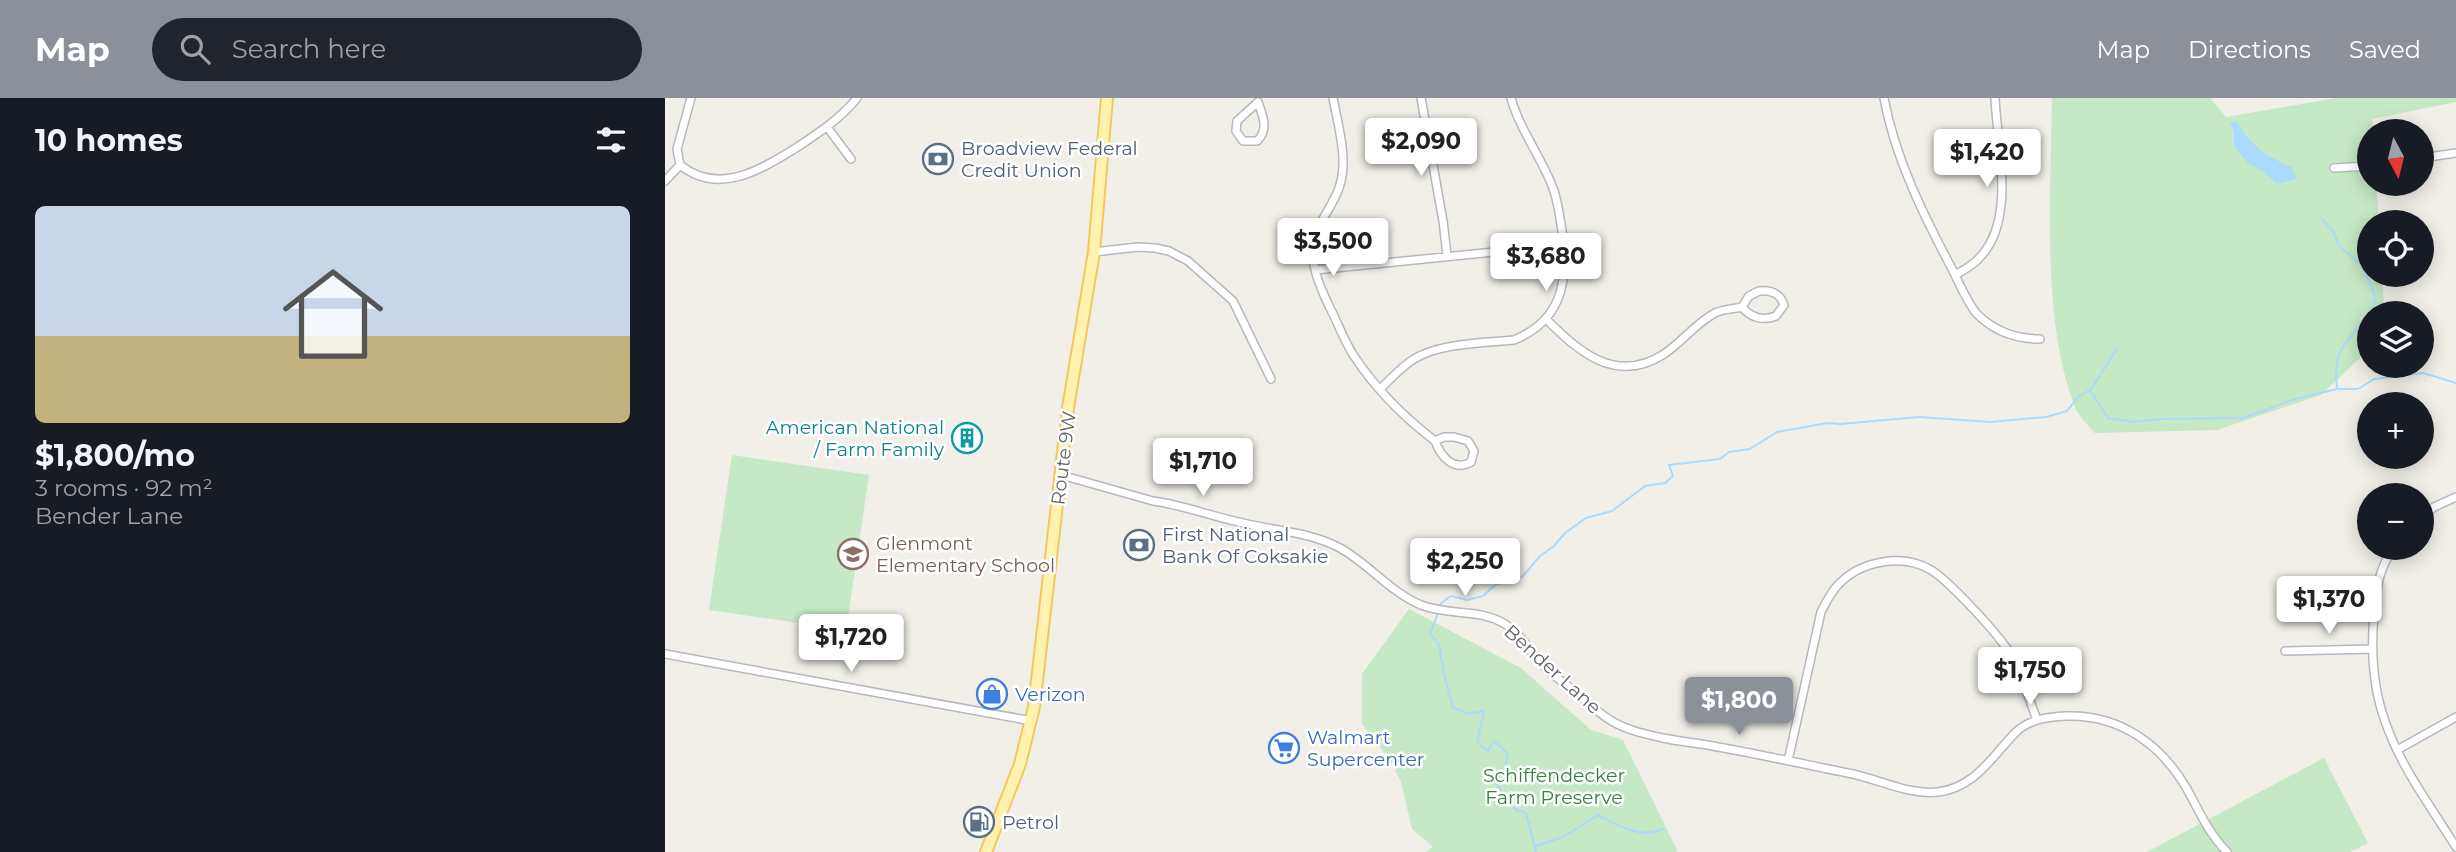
<!DOCTYPE html>
<html lang="en">
<head>
<meta charset="utf-8">
<style>
	:root { --surface:#171b24; --page:#20242c; --text:#f1f3f6; --muted:#9ea1a6; --accent:#8c9099 }
	body { margin:0; font-family:Montserrat,sans-serif; background:var(--page); color:var(--text); height:100vh; display:flex; flex-direction:column; font-size:26px; white-space:nowrap }
	* { box-sizing:border-box; margin:0 }
	p { font-size:23px; color:var(--muted) }
	.icon { flex:none; width:38px; height:38px; fill:none; stroke:currentColor; stroke-width:2; stroke-linecap:round; stroke-linejoin:round }
	.map { position:relative; flex:1; overflow:hidden }
	.side { display:flex; flex-direction:column; background:var(--surface); width:665px }
	.side>* { flex:none }
	.needle { width:46px; rotate:173deg }
	.tools { position:absolute; left:1692px; top:21px; display:grid; gap:14px }
	.tools a { display:grid; place-items:center; width:77px; height:77px; border-radius:50%; background:var(--surface); box-shadow:0 4px 18px #0003; font-size:35px }
	.price { position:absolute; translate:-50% -60px; padding:0 16px; border-radius:7px; background:#fff; color:#222; font-size:23px; line-height:46px; filter:drop-shadow(0 2px 4px #0008) }
	.price::after { content:''; position:absolute; left:50%; top:42px; width:21px; height:16px; margin-left:-10px; background:inherit; clip-path:polygon(0 0,100% 0,50% 100%) }
	.price.active { background:var(--accent); color:#fff }
	ul { padding:0; list-style:none }
	li { display:grid; align-content:center; gap:14px; height:371px; padding:0 35px }
	li span { display:grid; place-items:center; height:217px; border-radius:10px; color:#555 }
	li>.icon { margin-inline-start:auto }
	span .icon { width:126px; height:126px; fill:#fffc; stroke-width:1 }
	li b { font-size:30px }
	h2 { display:flex; justify-content:space-between; align-items:center; height:84px; padding:0 35px; font-size:30px }
	header { display:flex; align-items:center; gap:42px; box-sizing:border-box; height:98px; padding:0 35px; background:var(--accent); color:#fff }
	header strong { font-size:33px }
	nav { display:flex; gap:38px; margin-inline-start:auto; font-size:24px }
	.search { width:490px; height:63px; background:var(--page); display:flex; align-items:center; gap:18px; box-sizing:border-box; padding:0 24px; border-radius:38px; color:var(--muted); font-size:26px }
	main { display:flex; flex:1; min-height:0 }
	.map>svg:first-child { display:block }
</style>
</head>
<body>
<header>
<strong>Map</strong>
<div class="search"><svg class="icon" aria-label="search" viewBox="0 0 24 24"><circle cx="10" cy="10" r="6"/><path d="M15 15l6 6"/></svg>Search here</div>
<nav><a>Map</a><a>Directions</a><a>Saved</a></nav>
</header>
<main>
<section class="side">
<h2>10 homes<svg class="icon" aria-label="filters" viewBox="0 0 24 24"><path d="M4 7h16M4 17h16"/><circle cx="9" cy="7" r="2"/><circle cx="15" cy="17" r="2"/></svg></h2>
<ul>
<li><span style="background:linear-gradient(#c9d6e8 60%,#c2b280 0)"><svg class="icon" aria-label="home" viewBox="0 0 24 24"><path d="M3 11l9-7 9 7M6 9v11h12V9"/></svg></span><div><b>$1,800/mo</b><p>3 rooms · 92 m²</p><p>Bender Lane</p></div></li>
</ul>
</section>
<div class="map">
<svg width="1791" height="754" viewBox="0 0 1791 754">
	<rect width="100%" height="100%" fill="#f1efe8"/>
	<!-- green -->
	<path fill="#c5e8c5" d="M1387,0H1545L1561,19L1671,0H1791V4L1707,21L1708,33H1704V86H1711L1714,124H1704V177H1717L1719,207L1716,215H1704V242L1697,258L1656,297L1552,332L1430,335C1423,327 1414,319 1410,309C1376,222 1386,94 1387,0Z
		M67,357L204,377L181,532L44,512Z
		M744,511L856,570L926,632L958,642L1013,754H761L768,749L747,731L736,684L724,660L697,626V576Z
		M1659,660L1703,745L1685,754H1482Z"/>
	<!-- water -->
	<path fill="#aadaff" d="M1572,23C1583,46 1603,60 1627,69L1632,81L1612,86L1599,74L1583,65L1569,48V34L1565,25Z"/>
	<g fill="none" stroke-linecap="round" stroke-linejoin="round">
		<!-- stream -->
		<path stroke="#aadaff" stroke-width="2" d="M1658,122L1669,135L1674,148L1694,165L1700,174L1710,197L1708,212L1706,215
			M1426,291L1452,251
			M1672,291C1668,248 1679,248 1704,217
			M775,509L776,505L786,498L802,502L818,498L830,487L857,479L875,458L889,448L900,435L921,420L947,413L980,388L1000,385L1008,378L1004,367L1055,361L1064,354L1085,351L1112,334L1163,325L1176,326L1254,319L1325,324L1381,319L1402,313L1413,299L1425,292L1443,320L1469,324L1496,321L1578,320L1630,301L1672,291H1693L1709,281L1758,275L1791,285
			M773,516L765,535L774,547L779,576L788,609L803,616L819,613L812,644L823,653L829,643L843,656L839,679L832,686L850,711L861,715L871,754
			M871,748L898,739L933,717C955,728 974,741 998,731"/>
		<!-- minor casing -->
		<g stroke="#b5b8bc" stroke-width="10">
			<path id="minor" d="M668,0C673,28 684,62 674,90C667,110 651,126 648,148C646,170 656,191 665,210C673,225 679,243 689,258C710,290 740,320 770,343
				M756,0L778,123L782,157
				M1219,0C1230,60 1258,116 1286,169C1294,184 1301,203 1312,216C1330,234 1351,241 1375,241
				M593,4C598,18 604,32 592,43H578L571,33L572,23Z
				M162,29L186,61
				M1757,60L1791,55
				M15,67C55,99 98,70 134,48C155,34 176,20 192,0
				M15,67L12,51L26,0
				M1669,70L1704,68
				M0,83L15,67
				M429,154L473,149L490,150L504,153L523,163L568,203L606,281
				M650,172L898,147
				M1290,177C1299,172 1309,167 1316,158C1351,120 1332,47 1330,0
				M1094,193C1106,192 1115,195 1119,207L1111,218C1098,223 1086,220 1077,209L1084,198Z
				M881,221C914,254 951,287 999,256C1017,244 1031,225 1050,215C1058,211 1069,211 1077,209
				M716,290C726,281 737,268 749,261C775,245 819,245 849,242C895,223 903,187 898,141C896,125 894,109 889,93C878,61 855,33 846,0
				M779,339H789L803,343L809,353L806,364C789,374 776,359 770,343Z
				M396,377L488,403C519,407 548,419 578,425C610,433 646,434 675,450C704,466 725,494 756,507C784,518 814,510 840,526C856,536 865,553 878,567C888,578 900,585 911,595C923,603 933,615 945,622C961,632 980,636 998,640C1016,644 1035,645 1053,649C1098,657 1143,667 1188,676C1215,682 1244,697 1273,694C1309,690 1327,659 1350,635C1364,621 1382,619 1401,618C1454,616 1496,646 1522,691C1534,713 1544,736 1562,754
				M1757,419L1769,409L1791,399
				M1729,450C1714,469 1711,492 1709,516C1706,550 1708,590 1720,623C1735,668 1766,709 1791,749
				M1620,553L1708,551
				M0,556L367,623
				M1732,652L1791,619
				M1123,663L1156,514C1161,505 1165,495 1173,487C1195,463 1237,455 1266,472C1283,482 1324,527 1337,544C1354,565 1362,596 1372,622"/>
		</g>
		<!-- primary casing -->
		<g stroke="#f2c960" stroke-width="14">
			<path id="primary" d="M321,754L355,666L369,609L403,310L429,154L442,0"/>
		</g>
		<!-- minor -->
		<use href="#minor" stroke="#fff" stroke-width="7"/>
		<!-- primary -->
		<use href="#primary" stroke="#fff2af" stroke-width="10"/>
	</g>
	<!-- icons -->
	<defs>
		<g id="bank-ring" transform="scale(1.575)"><circle r="9.5" fill="#fff" stroke="#5c6f8a" stroke-width="1.5"/><path d="M-6-4H6V4H-6ZM0-2.3a2.3 2.3 0 1 0 0 4.6a2.3 2.3 0 1 0 0-4.6Z" fill="#5c6f8a"/></g>
		<g id="building-ring" transform="scale(1.575)"><circle r="9.5" fill="#fff" stroke="#0f9aa8" stroke-width="1.5"/><path d="M-4-6H4V6H1V3H-1V6H-4ZM-2.5-4.3h1.7v1.8h-1.7ZM.8-4.3h1.7v1.8H.8ZM-2.5-1h1.7V.8h-1.7ZM.8-1h1.7V.8H.8Z" fill="#0f9aa8"/></g>
		<g id="school-ring" transform="scale(1.575)"><circle r="9.5" fill="#fff" stroke="#8d6e63" stroke-width="1.5"/><path d="M0-5L7-2L0 1L-7-2ZM-4 1L0 2.5L4 1V4Q0 6-4 4Z" fill="#8d6e63"/></g>
		<g id="shop-ring" transform="scale(1.575)"><circle r="9.5" fill="#fff" stroke="#3f7fe0" stroke-width="1.5"/><path d="M-5-2.5h2.3a2.7 3.5 0 0 1 5.4 0H5L5.5 6h-11ZM-1.5-2.5h3a1.5 2.3 0 0 0-3 0Z" fill="#3f7fe0"/></g>
		<g id="supermarket-ring" transform="scale(1.575)"><circle r="9.5" fill="#fff" stroke="#3f7fe0" stroke-width="1.5"/><path d="M-6-5.5h2.5l.6 2H6L4.5 2H-2.5L-4.4-4H-6ZM-1.5 3.2a1.3 1.3 0 1 0 .1 0ZM3 3.2a1.3 1.3 0 1 0 .1 0Z" fill="#3f7fe0"/></g>
		<g id="fuel-ring" transform="scale(1.575)"><circle r="9.5" fill="#fff" stroke="#5c6f8a" stroke-width="1.5"/><path d="M-5.5-6h7V0h2V4h1.3V-2.5L3-4.5l.8-.8L6-3V5H2.5V1h-1V6h-7ZM-4.2-4.7v3.2H.2V-4.7Z" fill="#5c6f8a"/></g>
	</defs>
	<g fill-rule="evenodd">
		<use href="#bank-ring" x="273" y="61"/>
		<use href="#building-ring" x="302" y="340"/>
		<use href="#bank-ring" x="474" y="447"/>
		<use href="#school-ring" x="188" y="456"/>
		<use href="#shop-ring" x="327" y="596"/>
		<use href="#supermarket-ring" x="619" y="650"/>
		<use href="#fuel-ring" x="314" y="724"/>
	</g>
	<g text-anchor="middle" stroke-width="5" stroke-linejoin="round" paint-order="stroke">
		<!-- service labels -->
		<g font-size="19" fill="#4e5e75" stroke="#fff" text-anchor="start">
			<text x="296" y="57">Broadview Federal<tspan x="296" dy="22">Credit Union</tspan></text>
			<text x="497" y="443">First National<tspan x="497" dy="22">Bank Of Coksakie</tspan></text>
			<text x="337" y="731">Petrol</text>
		</g>
		<!-- culture labels -->
		<g font-size="19" fill="#0d838f" stroke="#fff" text-anchor="end">
			<text x="279" y="336">American National<tspan x="279" dy="22">/ Farm Family</tspan></text>
		</g>
		<!-- street labels -->
		<g font-size="19" fill="#5f6368" stroke="#fff">
			<text transform="translate(398 360) rotate(-83)" y="7">Route 9W</text>
			<text transform="translate(888 571) rotate(42)" y="7">Bender Lane</text>
		</g>
		<!-- education labels -->
		<g font-size="19" fill="#785e54" stroke="#fff" text-anchor="start">
			<text x="211" y="452">Glenmont<tspan x="211" dy="22">Elementary School</tspan></text>
		</g>
		<!-- shop labels -->
		<g font-size="19" fill="#366cbe" stroke="#fff" text-anchor="start">
			<text x="350" y="603">Verizon</text>
			<text x="642" y="646">Walmart<tspan x="642" dy="22">Supercenter</tspan></text>
		</g>
		<!-- park labels -->
		<g font-size="19" fill="#348238" stroke="#fff">
			<text x="889" y="684">Schiffendecker<tspan x="889" dy="22">Farm Preserve</tspan></text>
		</g>
	</g>
</svg>
<div class="tools">
<a><svg class="needle" viewBox="-14 -14 28 28"><path d="M0-13l5 13h-10z" fill="#e53935"/><path d="M0 13l5-13h-10z" fill="#9ea1a6"/></svg></a>
<a><svg class="icon" aria-label="locate" viewBox="0 0 24 24"><circle cx="12" cy="12" r="6"/><path d="M12 2v4M12 18v4M2 12h4M18 12h4"/></svg></a>
<a><svg class="icon" aria-label="layers" viewBox="0 0 24 24"><path d="M12 4l9 5-9 5-9-5zM3 14l9 5 9-5"/></svg></a>
<a>+</a>
<a>−</a>
</div>
<b class="price" style="left:756px;top:80px">$2,090</b>
<b class="price" style="left:1322px;top:91px">$1,420</b>
<b class="price" style="left:668px;top:180px">$3,500</b>
<b class="price" style="left:881px;top:195px">$3,680</b>
<b class="price" style="left:538px;top:400px">$1,710</b>
<b class="price" style="left:800px;top:500px">$2,250</b>
<b class="price" style="left:1664px;top:538px">$1,370</b>
<b class="price" style="left:186px;top:576px">$1,720</b>
<b class="price" style="left:1365px;top:609px">$1,750</b>
<b class="price active" style="left:1074px;top:639px">$1,800</b>
</div>
</main>
</body>
</html>
